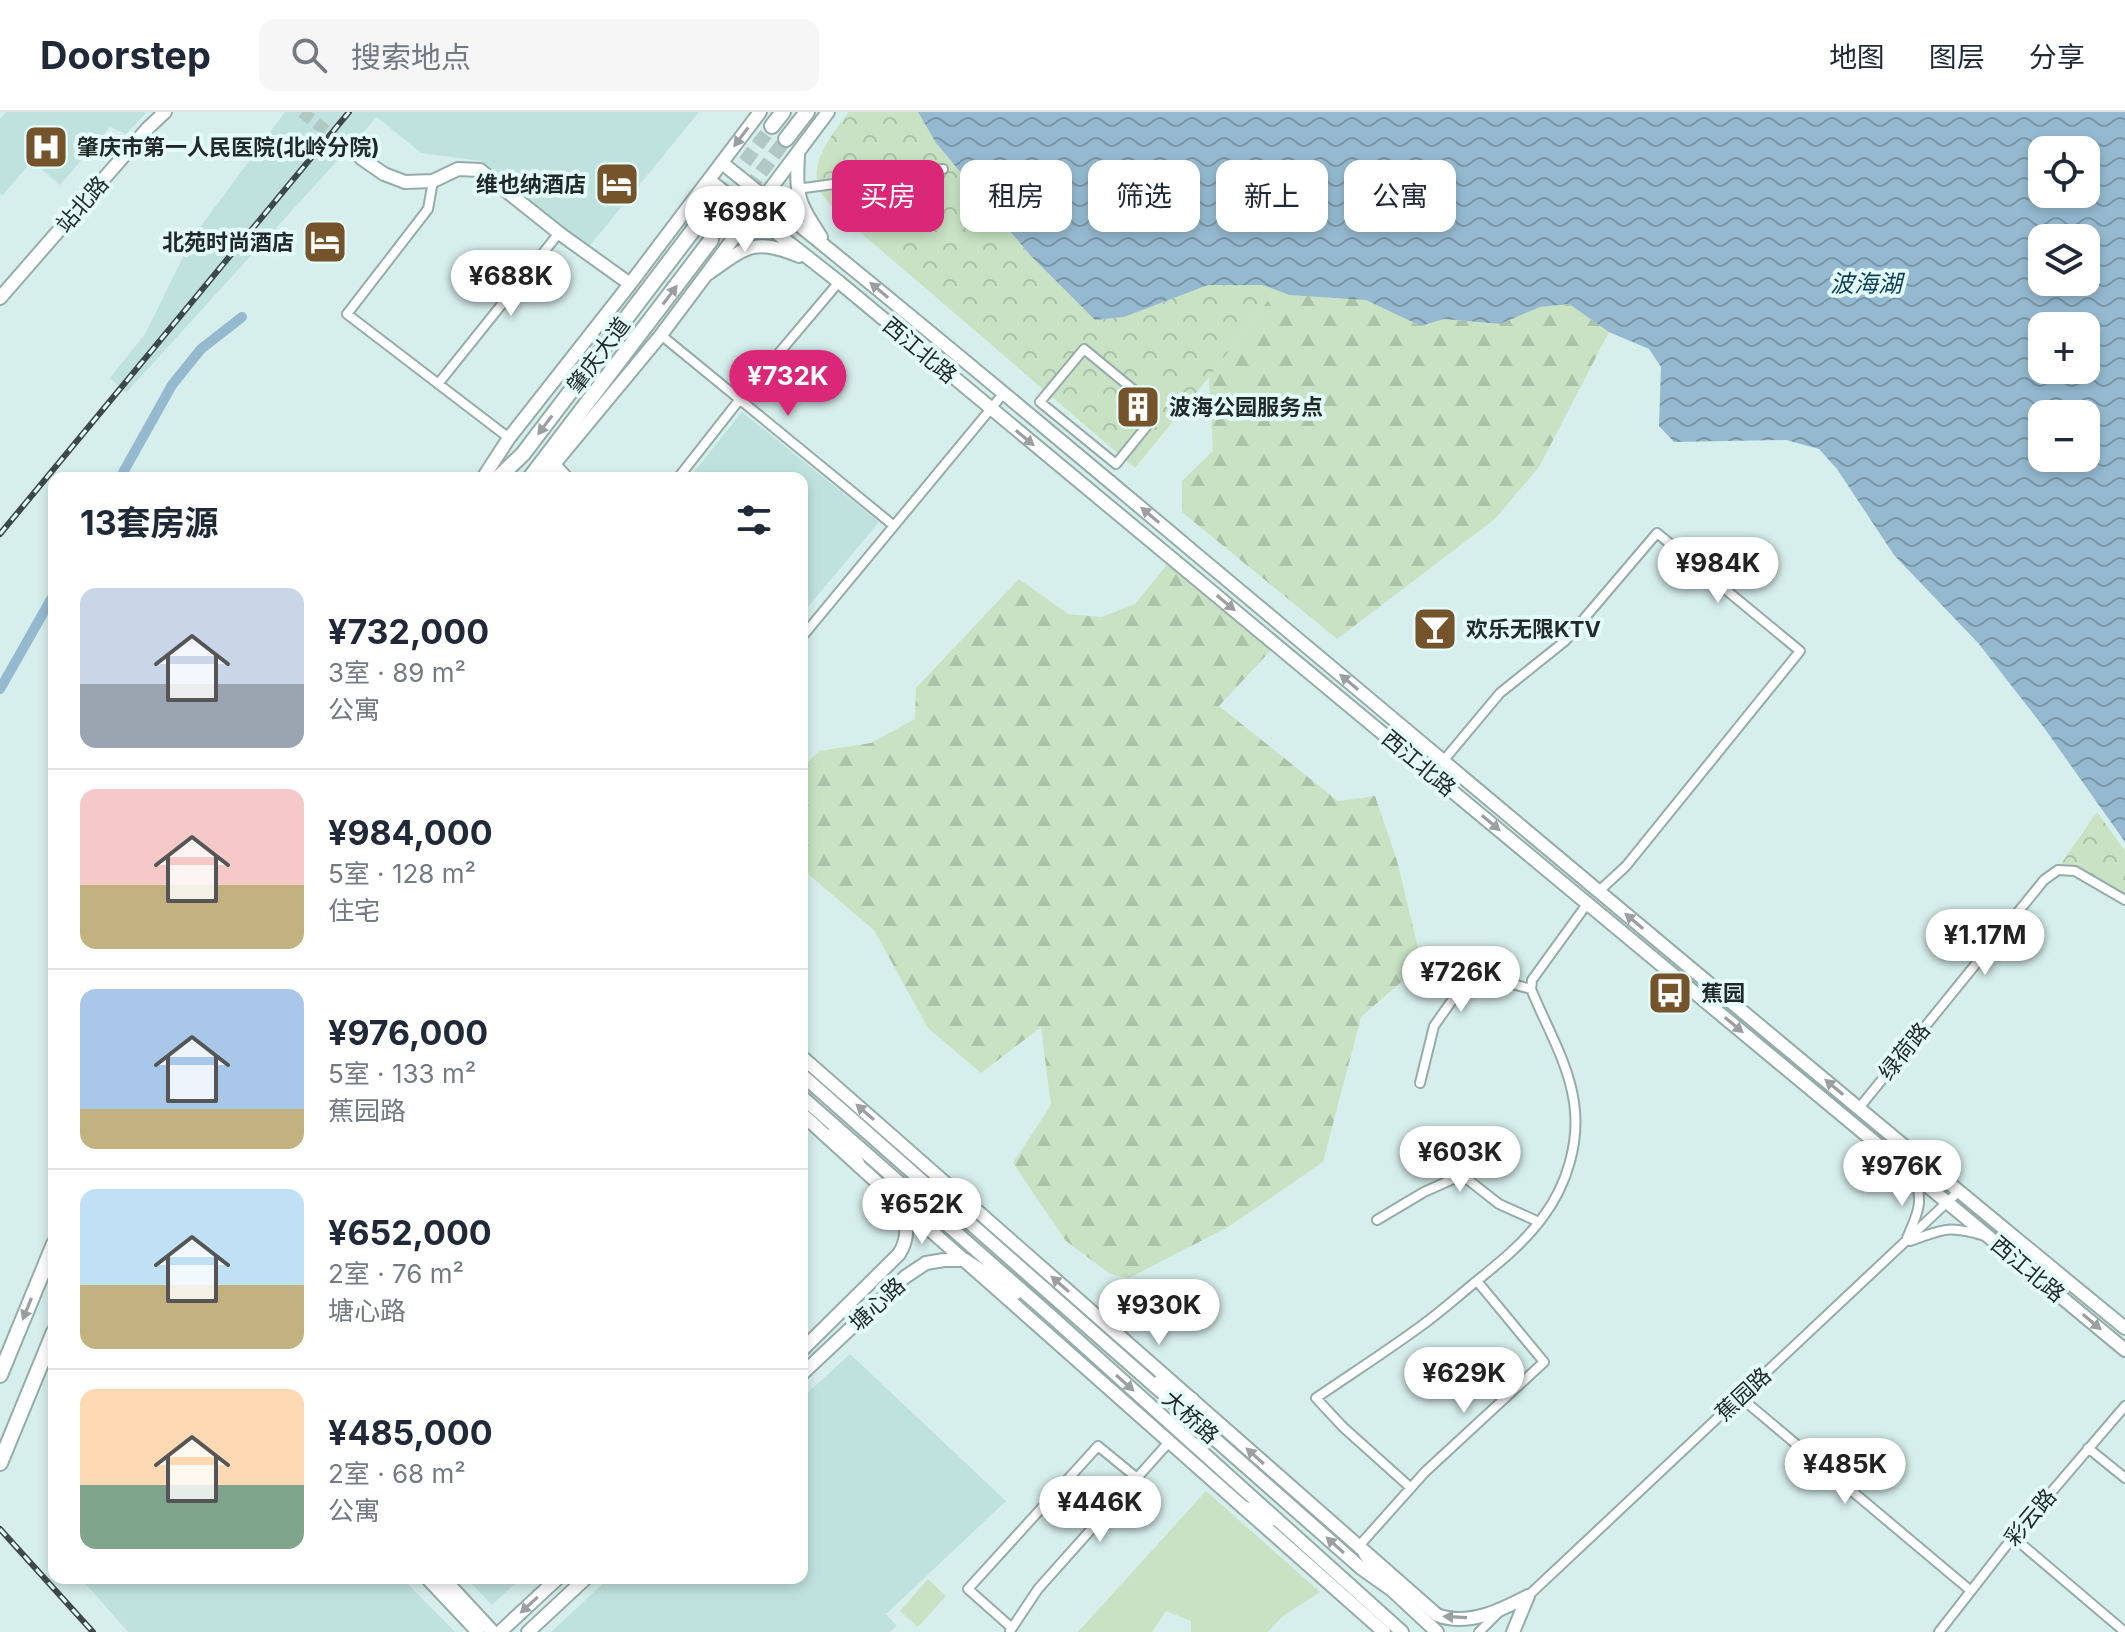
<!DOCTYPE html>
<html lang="zh">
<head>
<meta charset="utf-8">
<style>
	:root { --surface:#fff; --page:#f6f6f7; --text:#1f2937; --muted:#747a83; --line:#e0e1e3; --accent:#db2777 }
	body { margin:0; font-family:Inter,"Noto Sans SC",sans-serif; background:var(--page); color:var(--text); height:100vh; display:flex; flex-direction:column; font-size:30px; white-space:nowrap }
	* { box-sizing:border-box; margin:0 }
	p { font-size:26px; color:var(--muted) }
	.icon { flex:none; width:44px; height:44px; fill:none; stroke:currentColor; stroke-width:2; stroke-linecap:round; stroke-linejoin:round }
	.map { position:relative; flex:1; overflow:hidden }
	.details { position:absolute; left:48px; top:360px; width:760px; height:1112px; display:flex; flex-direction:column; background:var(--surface); border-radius:16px; box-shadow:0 4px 12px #0003 }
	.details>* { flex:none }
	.hud { position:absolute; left:832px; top:48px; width:760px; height:72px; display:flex; gap:16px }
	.buttons { position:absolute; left:2028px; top:24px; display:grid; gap:16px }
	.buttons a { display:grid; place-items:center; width:72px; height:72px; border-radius:16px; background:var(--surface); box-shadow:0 4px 12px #0003; font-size:40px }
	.price { position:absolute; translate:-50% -68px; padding:0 18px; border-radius:28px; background:#fff; color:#222; font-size:26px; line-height:52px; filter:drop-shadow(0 2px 4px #0008) }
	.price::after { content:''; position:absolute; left:50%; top:48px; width:24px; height:18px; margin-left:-12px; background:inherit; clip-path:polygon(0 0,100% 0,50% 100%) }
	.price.current { background:var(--accent); color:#fff }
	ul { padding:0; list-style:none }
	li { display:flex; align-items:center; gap:24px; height:200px; padding:0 32px }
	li+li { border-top:2px solid var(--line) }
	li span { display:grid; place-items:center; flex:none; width:224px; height:160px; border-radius:16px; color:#555 }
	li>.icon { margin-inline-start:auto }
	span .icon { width:96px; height:96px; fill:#fffc; stroke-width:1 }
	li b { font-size:34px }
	h2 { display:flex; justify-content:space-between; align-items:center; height:96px; padding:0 32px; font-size:34px }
	.pill { padding:0 28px; border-radius:16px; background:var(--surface); box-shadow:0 4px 12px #0003; font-size:28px; line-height:72px }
	.pill.current { background:var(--accent); color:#fff }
	header { display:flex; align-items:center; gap:48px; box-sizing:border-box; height:112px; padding:0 40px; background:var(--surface); border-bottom:2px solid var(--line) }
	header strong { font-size:38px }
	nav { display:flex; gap:44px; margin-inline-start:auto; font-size:28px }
	.search { width:560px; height:72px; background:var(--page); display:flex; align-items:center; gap:20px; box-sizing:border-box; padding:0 28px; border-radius:16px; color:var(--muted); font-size:30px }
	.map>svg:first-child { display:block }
</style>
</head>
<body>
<header>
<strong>Doorstep</strong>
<div class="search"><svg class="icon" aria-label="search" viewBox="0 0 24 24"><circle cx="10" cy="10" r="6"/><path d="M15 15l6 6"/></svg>搜索地点</div>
<nav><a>地图</a><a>图层</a><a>分享</a></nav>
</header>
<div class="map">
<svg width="2125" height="1520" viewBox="0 0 2125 1520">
	<defs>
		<pattern id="forest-firs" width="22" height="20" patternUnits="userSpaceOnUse" patternTransform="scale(2)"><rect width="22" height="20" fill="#c8e2c3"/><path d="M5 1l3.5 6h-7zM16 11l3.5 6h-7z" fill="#acc2a8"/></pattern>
		<pattern id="park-crowns" width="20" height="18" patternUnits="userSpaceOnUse" patternTransform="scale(2)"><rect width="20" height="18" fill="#c8e2c3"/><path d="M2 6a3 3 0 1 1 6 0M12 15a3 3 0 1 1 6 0" fill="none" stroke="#acc2a8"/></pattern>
		<pattern id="water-waves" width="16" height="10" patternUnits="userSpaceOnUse" patternTransform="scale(2)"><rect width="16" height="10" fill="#95bad0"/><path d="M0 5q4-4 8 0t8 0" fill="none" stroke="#7997a9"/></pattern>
	</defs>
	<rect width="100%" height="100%" fill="#d6efec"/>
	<!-- built -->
	<path fill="#c0e2de" d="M6,0H145L146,1L126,22L110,15L60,73L32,49L2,84L0,82V7Z
		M285,0H699L588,136L481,49L421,41L377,5L126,281L110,266L145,222L193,125Z
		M742,300L879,410L802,502V366H689Z
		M850,1242L1006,1389L886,1502L897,1514L890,1520H551L609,1466H802V1286Z
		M93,1466H402L455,1520H128L86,1472Z
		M466,1466H521L492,1493Z"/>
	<!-- forest -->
	<path fill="url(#forest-firs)" d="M1276,178L1289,183L1366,187L1421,214L1444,207L1500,212L1540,195L1569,192L1609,220L1539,355L1495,407L1337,527L1182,400V369L1213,339L1209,265Z
		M1170,449L1273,536L1219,594L1338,689L1375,684L1397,749L1422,852L1361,905L1323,1050L1228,1115L1129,1166L1110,1162L1066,1129L1013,1051L1051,993L1041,915L981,961L928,916L874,818L802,757V656L819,639L871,631L915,607L916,576L1019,467L1068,502L1102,505L1135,492Z"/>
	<!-- park -->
	<path fill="url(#park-crowns)" d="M849,0H918L936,31L1030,143L1095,208L1124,205L1208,173H1263L1276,178L1209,265L1135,356L839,102C832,94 823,86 819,76C809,49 834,20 849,0Z
		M2097,700L2125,739V785L2061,752Z"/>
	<!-- garden -->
	<path fill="#c8e2c3" d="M1206,1379L1320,1480L1283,1504L1268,1520H1191V1509L1166,1499L1152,1520H1078Z
		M928,1467L946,1484L918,1515L900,1499Z"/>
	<!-- water -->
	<path fill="url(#water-waves)" fill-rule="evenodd" d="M918,0H2125V730L2045,617L1979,532L1894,443L1837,357L1819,337L1786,328L1674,330L1659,314L1661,255L1649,237L1609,220L1569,192L1540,195L1500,212L1444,207L1421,214L1366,188L1289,183L1263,173H1208L1124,205L1095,208L1030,143L936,31ZM2042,38H2086V82H2042ZM2042,126H2086V170H2042ZM2042,214H2086V258H2042ZM2042,302H2086V346H2042Z"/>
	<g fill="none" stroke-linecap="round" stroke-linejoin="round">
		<!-- canal -->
		<path stroke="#95bad0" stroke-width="10" d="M120,366L172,273L201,237L242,205
			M0,577L54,482"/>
		<!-- secondary-tunnel -->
		<path stroke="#b2c8c5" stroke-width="12" stroke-dasharray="12 6" stroke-linecap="butt" d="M302,0L361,46"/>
		<!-- highway-tunnel -->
		<path stroke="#b2c8c5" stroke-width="14" stroke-dasharray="14 7" stroke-linecap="butt" d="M694,117L772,14
			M711,128L786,27"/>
		<!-- street casing -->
		<g stroke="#95adaa" stroke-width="12">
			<path id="street" d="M433,69L428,97L347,202L509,326
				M797,77L943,57
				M661,223L893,413
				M1084,237L1135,279L1122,295L1146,315L1116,352L1040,290Z
				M438,272L559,121
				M556,352L569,366
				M678,366L740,287L839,170
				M802,525L1003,282
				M1444,648L1500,581L1565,529L1657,421L1800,539L1626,754L1599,779
				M1420,971L1434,914L1465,870L1475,865H1486L1531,877
				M1859,996L2044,768L2058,758L2075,759L2125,788
				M1377,1108L1424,1080L1462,1063L1499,1092L1539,1110
				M1907,1126C1918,1101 1924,1090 1914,1063
				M1910,1129C1945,1117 1948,1113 1985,1124
				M1740,1285L1971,1479
				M2088,1336L2125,1366
				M1411,1376L1343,1315L1316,1286C1351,1262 1387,1239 1421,1214C1439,1201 1456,1186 1473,1172C1499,1151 1524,1131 1543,1105C1567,1073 1580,1030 1574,990C1568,950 1546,914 1531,877L1532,868L1587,792
				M2013,1425L2125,1520
				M1358,1435L1425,1360L1544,1250L1477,1169
				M1528,1484L1958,1080
				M1012,1516L968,1477L1098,1334L1137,1366
				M1010,1519L1038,1477L1169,1330
				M1479,1520L1499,1500
				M1939,1520L2013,1425L2125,1294"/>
		</g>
		<!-- secondary casing -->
		<g stroke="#95adaa" stroke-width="16">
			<path id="secondary" d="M361,46L384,62L405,70L433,69L458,57L480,58L559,121L630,172
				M0,186L148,16L165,0
				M550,357L661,223L828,0
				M483,366L509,326L630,172L760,0
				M802,945L1437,1503C1468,1515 1501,1498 1528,1484
				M802,1002L903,1094L1384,1520
				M802,1238L899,1142C909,1127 907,1111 903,1094
				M802,1262L905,1165L926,1151L944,1148H965
				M427,1466L478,1520
				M443,1466L493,1520
				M500,1520L558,1466
				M528,1520L586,1466
				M1513,1520L1528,1484"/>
		</g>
		<!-- primary casing -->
		<g stroke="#95adaa" stroke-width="16">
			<path id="primary" d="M798,41C796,85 797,88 821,125
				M722,51C882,179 1039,310 1196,442C1505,700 1813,961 2125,1216
				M709,68L839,170L2125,1238
				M709,161C746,135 754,125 799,144
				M546,366L556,352
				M802,963L1361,1456L1392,1478L1437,1520
				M802,985L1051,1204L1402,1520
				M834,1021L858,1051
				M965,1148L1016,1181
				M1159,1270L1192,1287
				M1243,1395L1273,1407
				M1365,1442L1385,1469"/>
		</g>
		<!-- highway casing -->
		<g stroke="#95adaa" stroke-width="18">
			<path id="highway" d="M772,14L783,0
				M786,27L807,0
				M498,366L523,342L694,117
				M530,366L711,128
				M0,1263L54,1132
				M0,1351L54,1220"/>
		</g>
		<!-- street -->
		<use href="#street" stroke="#fff" stroke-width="8"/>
		<!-- secondary -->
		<use href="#secondary" stroke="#fff" stroke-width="12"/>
		<!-- primary -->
		<use href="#primary" stroke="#fff" stroke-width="12"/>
		<!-- highway -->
		<use href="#highway" stroke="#fff" stroke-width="14"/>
		<!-- rail casing -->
		<g stroke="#3d4948" stroke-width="6">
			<path id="rail" d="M0,422L349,0
				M0,1417L93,1520"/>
		</g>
		<!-- rail -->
		<use href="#rail" stroke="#e3fcf9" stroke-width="3" stroke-dasharray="9" stroke-linecap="butt"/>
	</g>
	<!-- one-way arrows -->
	<defs><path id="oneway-solid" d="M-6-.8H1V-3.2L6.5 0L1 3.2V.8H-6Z" transform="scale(2)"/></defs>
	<g fill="#9b9f9f">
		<use href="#oneway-solid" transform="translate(741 25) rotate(127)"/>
		<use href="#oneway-solid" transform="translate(879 178) rotate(-140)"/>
		<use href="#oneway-solid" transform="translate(670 183) rotate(-53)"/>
		<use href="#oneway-solid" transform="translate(545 313) rotate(127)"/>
		<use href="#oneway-solid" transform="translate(1025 326) rotate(40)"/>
		<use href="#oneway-solid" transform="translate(1150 403) rotate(-140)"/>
		<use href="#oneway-solid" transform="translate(1226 491) rotate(40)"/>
		<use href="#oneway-solid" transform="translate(1349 570) rotate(-140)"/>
		<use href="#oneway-solid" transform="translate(1491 711) rotate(40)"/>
		<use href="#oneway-solid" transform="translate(1634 809) rotate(-140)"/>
		<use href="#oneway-solid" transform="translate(1734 913) rotate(40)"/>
		<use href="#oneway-solid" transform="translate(1834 975) rotate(-140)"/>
		<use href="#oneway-solid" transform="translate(865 1000) rotate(-139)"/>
		<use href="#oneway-solid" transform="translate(1060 1172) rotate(-139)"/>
		<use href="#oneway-solid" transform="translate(27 1197) rotate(112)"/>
		<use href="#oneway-solid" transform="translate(2092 1210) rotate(40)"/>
		<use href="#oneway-solid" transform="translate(1125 1271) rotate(42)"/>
		<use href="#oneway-solid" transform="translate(1255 1344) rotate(-138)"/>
		<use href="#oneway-solid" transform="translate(1335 1433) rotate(-138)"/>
		<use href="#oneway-solid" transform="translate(529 1493) rotate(137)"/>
		<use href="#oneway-solid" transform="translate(1455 1505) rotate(-177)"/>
	</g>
	<!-- icons -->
	<defs>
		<g id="hospital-square" transform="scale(2.3)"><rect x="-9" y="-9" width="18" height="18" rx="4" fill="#75532b" stroke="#e3fcf9"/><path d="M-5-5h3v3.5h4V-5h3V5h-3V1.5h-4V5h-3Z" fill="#fff"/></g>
		<g id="hotel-square" transform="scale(2.3)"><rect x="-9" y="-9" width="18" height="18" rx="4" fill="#75532b" stroke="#e3fcf9"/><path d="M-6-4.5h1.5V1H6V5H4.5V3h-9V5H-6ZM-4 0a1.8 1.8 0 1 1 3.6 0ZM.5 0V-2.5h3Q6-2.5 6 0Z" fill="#fff"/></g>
		<g id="building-square" transform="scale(2.3)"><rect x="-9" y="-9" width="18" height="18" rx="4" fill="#75532b" stroke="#e3fcf9"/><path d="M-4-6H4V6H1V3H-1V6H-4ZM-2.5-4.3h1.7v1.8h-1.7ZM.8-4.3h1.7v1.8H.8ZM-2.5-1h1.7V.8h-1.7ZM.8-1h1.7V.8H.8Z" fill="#fff"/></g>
		<g id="bar-square" transform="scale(2.3)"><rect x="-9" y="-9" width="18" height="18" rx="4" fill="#75532b" stroke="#e3fcf9"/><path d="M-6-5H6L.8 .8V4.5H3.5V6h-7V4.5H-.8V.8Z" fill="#fff"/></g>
		<g id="bus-square" transform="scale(2.3)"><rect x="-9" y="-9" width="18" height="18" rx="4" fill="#75532b" stroke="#e3fcf9"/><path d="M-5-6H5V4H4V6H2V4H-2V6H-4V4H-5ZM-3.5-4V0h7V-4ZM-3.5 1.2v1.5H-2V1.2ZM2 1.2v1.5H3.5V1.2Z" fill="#fff"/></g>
	</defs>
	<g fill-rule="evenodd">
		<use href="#hospital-square" x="46" y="35"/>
		<use href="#hotel-square" x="617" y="72"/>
		<use href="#hotel-square" x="325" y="130"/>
		<use href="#building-square" x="1138" y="295"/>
		<use href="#bar-square" x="1435" y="517"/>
		<use href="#bus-square" x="1670" y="881"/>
	</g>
	<g text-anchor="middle" stroke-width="8" stroke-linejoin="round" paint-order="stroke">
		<!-- poi labels -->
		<g font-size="22" font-weight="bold" fill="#212a29" stroke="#e3fcf9" text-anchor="start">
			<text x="77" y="43">肇庆市第一人民医院(北岭分院)</text>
			<text x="586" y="80" text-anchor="end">维也纳酒店</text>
			<text x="294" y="138" text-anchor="end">北苑时尚酒店</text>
			<text x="1169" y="303">波海公园服务点</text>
			<text x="1466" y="525">欢乐无限KTV</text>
			<text x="1701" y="889">蕉园</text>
		</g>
		<!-- street labels -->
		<g font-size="22" fill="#212a29" stroke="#e3fcf9">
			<text transform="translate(82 92) rotate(-49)" y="8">站北路</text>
			<text transform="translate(920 238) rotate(40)" y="8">西江北路</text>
			<text transform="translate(598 243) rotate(-53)" y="8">肇庆大道</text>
			<text transform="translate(1419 651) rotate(40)" y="8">西江北路</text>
			<text transform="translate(1904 939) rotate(-51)" y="8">绿荷路</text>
			<text transform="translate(2028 1157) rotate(40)" y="8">西江北路</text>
			<text transform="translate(877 1192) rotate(-43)" y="8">塘心路</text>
			<text transform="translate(1743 1282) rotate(-43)" y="8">蕉园路</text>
			<text transform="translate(1191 1305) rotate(42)" y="8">大桥路</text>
			<text transform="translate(2030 1405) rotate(-50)" y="8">彩云路</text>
		</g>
		<!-- water labels -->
		<g font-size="24" font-style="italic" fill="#0d3e55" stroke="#e3fcf9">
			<text x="1866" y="180">波海湖</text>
		</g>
	</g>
</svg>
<div class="buttons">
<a><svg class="icon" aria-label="locate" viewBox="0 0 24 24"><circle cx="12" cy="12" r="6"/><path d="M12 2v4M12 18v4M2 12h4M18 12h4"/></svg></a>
<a><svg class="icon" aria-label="layers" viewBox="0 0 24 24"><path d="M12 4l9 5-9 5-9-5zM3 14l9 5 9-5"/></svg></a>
<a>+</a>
<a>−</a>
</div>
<b class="price" style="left:745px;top:142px">¥698K</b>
<b class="price" style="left:511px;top:206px">¥688K</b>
<b class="price current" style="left:788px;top:306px">¥732K</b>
<b class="price" style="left:1718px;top:493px">¥984K</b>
<b class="price" style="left:1985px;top:865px">¥1.17M</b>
<b class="price" style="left:1461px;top:902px">¥726K</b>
<b class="price" style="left:1460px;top:1082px">¥603K</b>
<b class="price" style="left:1902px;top:1096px">¥976K</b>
<b class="price" style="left:922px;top:1134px">¥652K</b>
<b class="price" style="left:1159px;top:1235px">¥930K</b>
<b class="price" style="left:1464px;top:1303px">¥629K</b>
<b class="price" style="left:1845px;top:1394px">¥485K</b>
<b class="price" style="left:1100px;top:1432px">¥446K</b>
<div class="hud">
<a class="pill current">买房</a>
<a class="pill">租房</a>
<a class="pill">筛选</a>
<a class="pill">新上</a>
<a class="pill">公寓</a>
</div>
<section class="details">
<h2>13套房源<svg class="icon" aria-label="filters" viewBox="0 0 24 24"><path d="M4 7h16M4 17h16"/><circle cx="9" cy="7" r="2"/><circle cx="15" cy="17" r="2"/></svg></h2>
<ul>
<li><span style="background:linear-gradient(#c9d6e8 60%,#9aa5b1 0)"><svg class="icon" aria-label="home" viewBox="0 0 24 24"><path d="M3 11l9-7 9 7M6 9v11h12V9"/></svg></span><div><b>¥732,000</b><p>3室 · 89 m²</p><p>公寓</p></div></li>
<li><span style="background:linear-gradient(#f6c9c9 60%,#c2b280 0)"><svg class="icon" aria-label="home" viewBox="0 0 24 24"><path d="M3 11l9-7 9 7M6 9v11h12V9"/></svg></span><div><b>¥984,000</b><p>5室 · 128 m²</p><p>住宅</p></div></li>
<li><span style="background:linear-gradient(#a9c7e8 75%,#c2b280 0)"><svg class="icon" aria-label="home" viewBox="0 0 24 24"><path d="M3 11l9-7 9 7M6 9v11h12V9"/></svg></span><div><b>¥976,000</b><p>5室 · 133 m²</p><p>蕉园路</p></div></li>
<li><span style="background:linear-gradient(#bfe0f5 60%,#c2b280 0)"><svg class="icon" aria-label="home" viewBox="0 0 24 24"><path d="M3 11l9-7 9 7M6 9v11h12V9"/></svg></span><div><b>¥652,000</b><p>2室 · 76 m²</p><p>塘心路</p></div></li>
<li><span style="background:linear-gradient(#ffd9b3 60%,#7fa58c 0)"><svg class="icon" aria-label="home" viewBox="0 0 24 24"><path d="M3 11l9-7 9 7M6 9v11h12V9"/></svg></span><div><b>¥485,000</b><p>2室 · 68 m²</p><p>公寓</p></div></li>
</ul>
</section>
</div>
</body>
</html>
